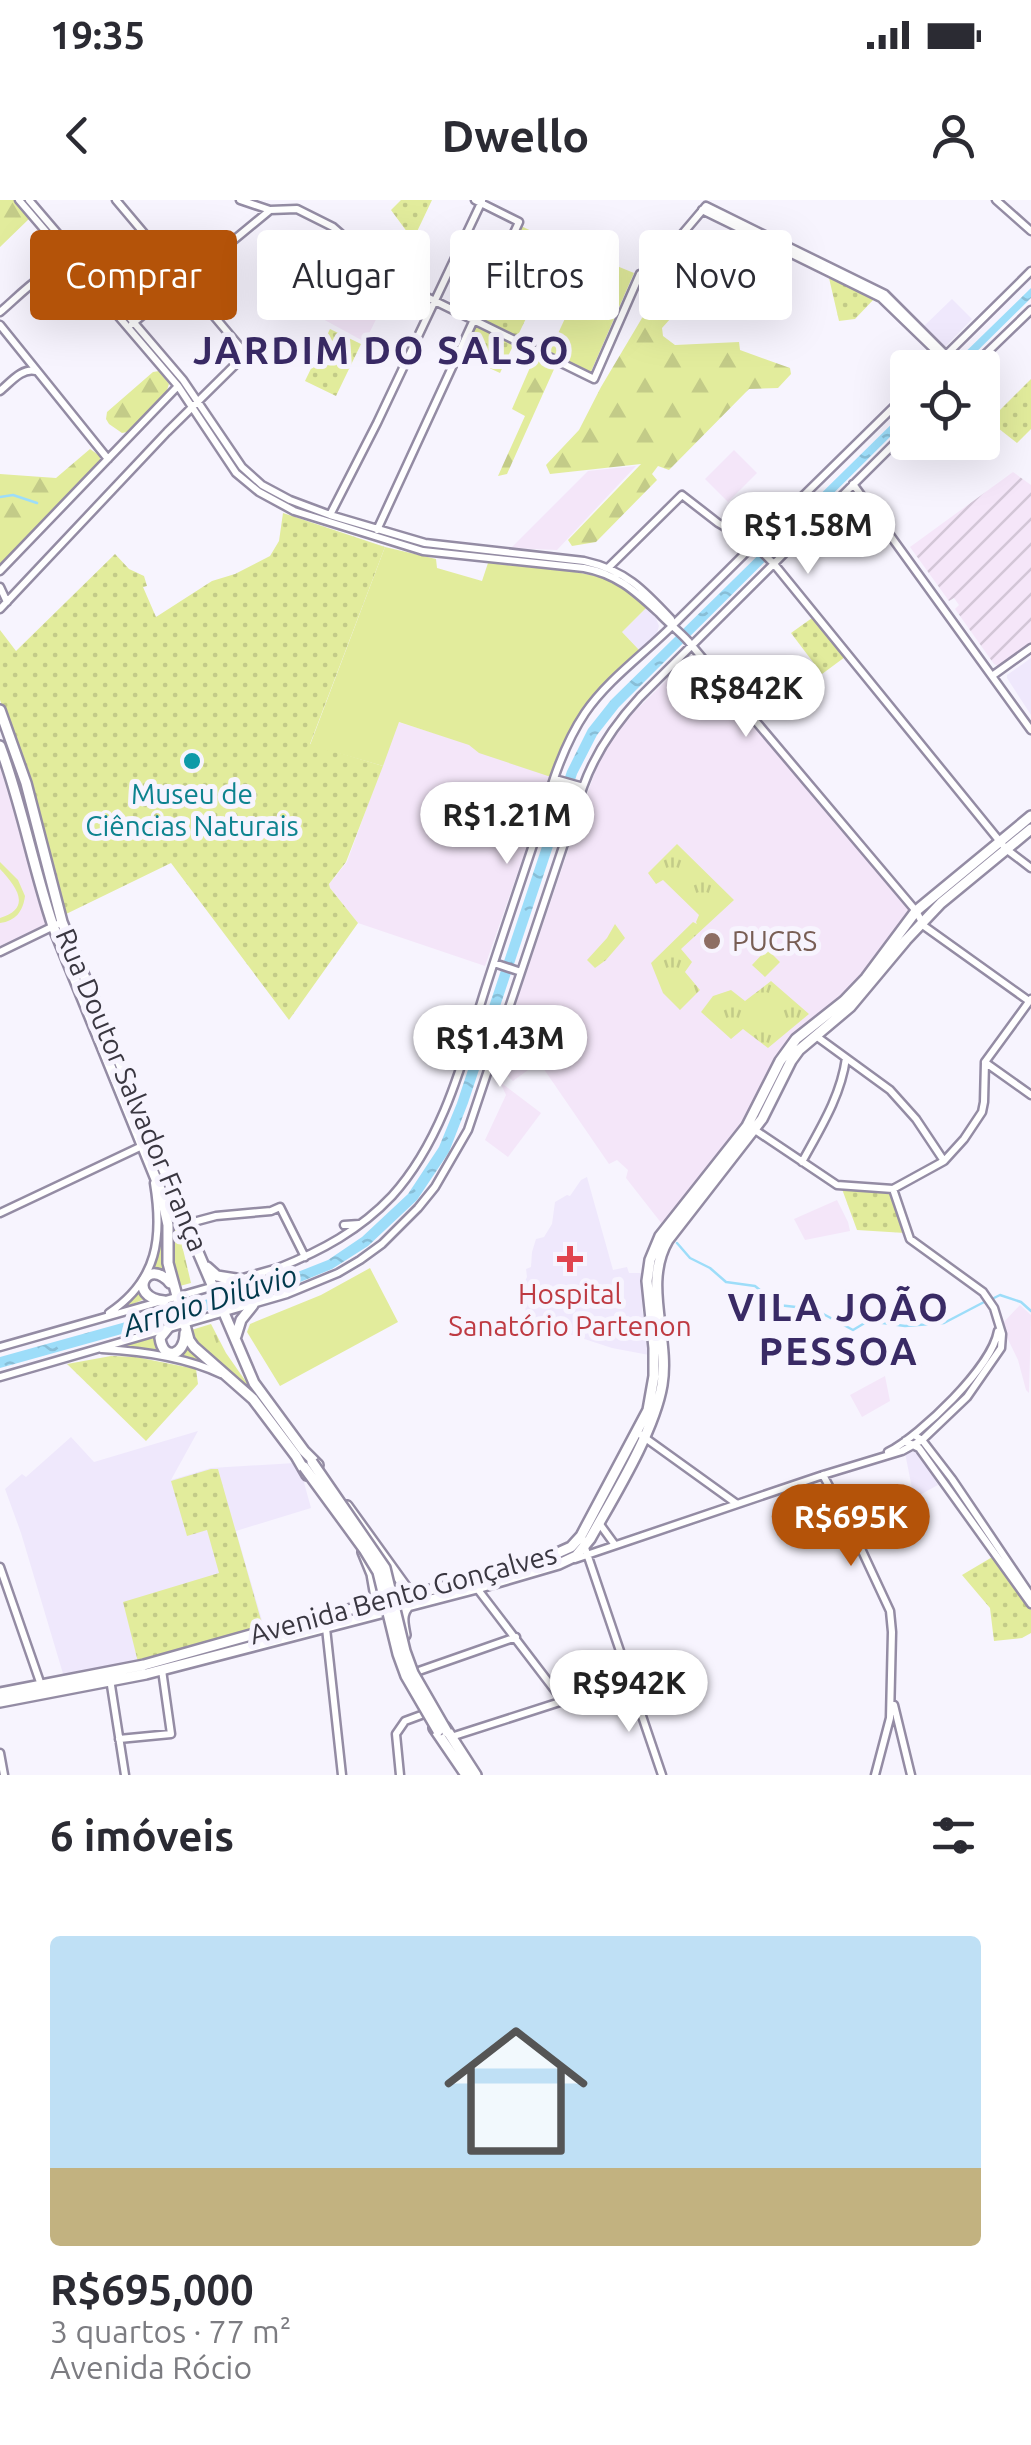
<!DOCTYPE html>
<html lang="pt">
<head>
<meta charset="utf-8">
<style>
	:root { --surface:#fff; --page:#f7f7f7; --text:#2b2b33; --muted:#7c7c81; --accent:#b45309 }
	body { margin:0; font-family:Ubuntu,sans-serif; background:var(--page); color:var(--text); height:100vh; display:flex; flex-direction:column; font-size:38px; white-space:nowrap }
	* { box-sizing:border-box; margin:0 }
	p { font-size:32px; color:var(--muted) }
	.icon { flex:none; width:55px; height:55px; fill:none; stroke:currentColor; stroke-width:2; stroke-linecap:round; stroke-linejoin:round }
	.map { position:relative; height:1575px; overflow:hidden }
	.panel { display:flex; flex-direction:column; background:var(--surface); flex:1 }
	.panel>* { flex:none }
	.top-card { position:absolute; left:30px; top:30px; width:972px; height:90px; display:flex; gap:20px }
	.fabs { position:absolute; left:890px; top:150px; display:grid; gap:20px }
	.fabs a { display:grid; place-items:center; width:110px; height:110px; border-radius:10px; background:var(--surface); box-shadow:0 10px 40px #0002; font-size:50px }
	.price { position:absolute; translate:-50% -85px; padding:0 22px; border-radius:35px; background:#fff; color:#222; font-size:32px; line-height:65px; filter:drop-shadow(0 2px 5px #0008) }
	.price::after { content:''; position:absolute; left:50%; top:60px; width:30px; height:22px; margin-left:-15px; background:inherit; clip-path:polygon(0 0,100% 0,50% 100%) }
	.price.selected { background:var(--accent); color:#fff }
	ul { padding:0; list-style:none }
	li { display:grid; align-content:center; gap:20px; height:530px; padding:0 50px }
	li span { display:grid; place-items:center; height:310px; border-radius:10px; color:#555 }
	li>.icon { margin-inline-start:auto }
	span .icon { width:180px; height:180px; fill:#fffc; stroke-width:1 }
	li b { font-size:42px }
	h2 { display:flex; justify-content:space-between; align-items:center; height:120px; padding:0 50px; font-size:42px }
	.pill { padding:0 35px; border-radius:10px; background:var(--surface); box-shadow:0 10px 40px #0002; font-size:35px; line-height:90px }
	.pill.selected { background:var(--accent); color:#fff }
	.status { display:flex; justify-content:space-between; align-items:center; height:70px; padding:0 50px; background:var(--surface); direction:ltr }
	.status svg { height:28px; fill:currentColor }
	header { display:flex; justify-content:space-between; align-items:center; height:130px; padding:0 50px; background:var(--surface); font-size:45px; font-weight:600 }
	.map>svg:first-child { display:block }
</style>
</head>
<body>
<div class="status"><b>19:35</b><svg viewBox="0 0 49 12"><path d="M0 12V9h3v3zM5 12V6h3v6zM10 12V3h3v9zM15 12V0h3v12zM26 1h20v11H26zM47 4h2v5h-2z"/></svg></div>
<header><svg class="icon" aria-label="back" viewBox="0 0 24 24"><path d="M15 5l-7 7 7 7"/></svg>Dwello<svg class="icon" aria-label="person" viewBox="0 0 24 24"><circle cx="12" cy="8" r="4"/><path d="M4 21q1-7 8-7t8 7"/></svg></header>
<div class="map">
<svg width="1031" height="1575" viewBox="0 0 1031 1575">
	<defs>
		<pattern id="industrial-furrows" width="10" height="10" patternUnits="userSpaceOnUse" patternTransform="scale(2.5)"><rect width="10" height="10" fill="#f5e6f9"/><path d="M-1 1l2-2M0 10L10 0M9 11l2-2" fill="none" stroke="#d3c6d7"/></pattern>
		<pattern id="grass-tufts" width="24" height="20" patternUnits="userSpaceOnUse" patternTransform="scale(2.5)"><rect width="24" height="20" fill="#e2ec9c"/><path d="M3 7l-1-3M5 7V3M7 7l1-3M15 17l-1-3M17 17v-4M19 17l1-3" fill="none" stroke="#c3cb88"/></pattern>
		<pattern id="forest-firs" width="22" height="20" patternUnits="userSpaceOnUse" patternTransform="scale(2.5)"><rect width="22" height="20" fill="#e2ec9c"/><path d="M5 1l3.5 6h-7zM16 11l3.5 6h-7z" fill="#c3cb88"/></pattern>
		<pattern id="park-dots" width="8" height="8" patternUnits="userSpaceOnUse" patternTransform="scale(2.5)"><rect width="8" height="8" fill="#e2ec9c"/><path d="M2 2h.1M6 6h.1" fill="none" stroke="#c3cb88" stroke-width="1.8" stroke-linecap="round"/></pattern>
		<pattern id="water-ripples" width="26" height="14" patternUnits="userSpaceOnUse" patternTransform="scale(2.5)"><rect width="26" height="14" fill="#9dddf9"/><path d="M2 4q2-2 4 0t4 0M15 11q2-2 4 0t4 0" fill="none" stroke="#88bed7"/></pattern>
	</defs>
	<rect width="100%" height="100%" fill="#f7f4fe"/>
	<!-- built -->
	<path fill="#efe8fc" d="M952,99L972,119L944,148L923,127Z
		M646,408L656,418L659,426L657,433L639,450L622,432Z
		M1031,458V515L1007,478V475Z
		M587,977L613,1070L627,1067L629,1073H643L642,1109L649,1155L612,1148L569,1134L532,1127L533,1112L526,1113L522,1087L527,1077L526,1069L531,1067L532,1052L536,1039L544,1037L552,1024L555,1002L567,995L570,996L581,980Z
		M198,1231L171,1280L211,1268L295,1263L300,1268L311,1308L236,1331L264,1427L138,1463L64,1477L21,1333L5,1289L22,1274L26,1277L71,1237L94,1262Z
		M917,1251L938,1285L914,1298L905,1253Z"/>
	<!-- industrial -->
	<path fill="url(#industrial-furrows)" d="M1013,272L1031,285V446L1001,467L994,464L955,409L959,405L954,398L949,401L910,347Z"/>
	<!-- education -->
	<path fill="#f4e6f9" d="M329,81L383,105L365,142L299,106L319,87Z
		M734,250L757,273L728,302L705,279Z
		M636,266L557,350L511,348L588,271Z
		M576,372L604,378L646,408L622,432L639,450L595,493L570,528L551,577L485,766L358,723L330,688L329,684L347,662L398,522L469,544Z
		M692,455L910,709L851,787L784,846L745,920L662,1024L626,978L628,970L617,960L609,964L539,862L513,881L495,865L601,554L621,525Z
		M778,460L787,472L744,505L734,493Z
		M0,561L46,724L0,746Z
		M500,882L541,913L508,957L485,940L506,895Z
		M837,1000L848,1022L850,1031L805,1040L794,1019Z
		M1020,1105L1031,1115L1029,1193L1026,1190L1018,1160L1001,1125Z
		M885,1176L890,1201L862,1217L850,1195Z"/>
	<!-- grass -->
	<path fill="url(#grass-tufts)" d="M677,644L734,700L681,749L692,762L685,772L700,790L680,810L663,793L651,763L693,722L697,724L696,722L699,715L663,680L656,684L648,673Z
		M615,724L625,738L606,760L595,768L587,760L607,738Z
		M771,781L809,814L768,848L743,829L731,839L701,812L713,796L731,790L745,801Z
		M156,989L165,1026L166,1074H146L147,1098L121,1109L139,1082L158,1043Z
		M164,990L177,1024L191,1083L176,1087L171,1062Z
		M211,1124L226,1153L256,1196L196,1146L188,1131Z
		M158,1137L166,1154L187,1143L209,1163L208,1166L113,1147Z"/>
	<!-- forest -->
	<path fill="url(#forest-firs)" d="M0,0H16L31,17L0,47Z
		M665,93L689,98L662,128L663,136L675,145L739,142L740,150L790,168L791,174L778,188L749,189L669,270L658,266L652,274L657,280L596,342L572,346L568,340L641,264L550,274L546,265L579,230L601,187L645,113Z
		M535,156L555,167L507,274L498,276L525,216L512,209Z
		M159,171L169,184L166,193L127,232L122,233L109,224L106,219L107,212L153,172Z
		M90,249L100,256V262L0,364V274L56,278Z"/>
	<!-- park -->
	<path fill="url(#park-dots)" d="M401,0H432L413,40L391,10Z
		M521,26L561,45L500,173L461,155Z
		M690,40L699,50L692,57L713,78L695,97L688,94L693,88L666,62L679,45L683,47Z
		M829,78L874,99L855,119L839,121Z
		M330,129L361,144L336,196L305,181Z
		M1031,179V229L1017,243L989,221Z
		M283,313L385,347L310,544L383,566L346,662L329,684L330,688L358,723L289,820L171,663L62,716L28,579L0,500V430L16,451L115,354L129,369L144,376L147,386L143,387L156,417L212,381L235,374L270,356L279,341Z
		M812,418L845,457L822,474L791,433Z
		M842,989L890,992L905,1033L857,1030Z
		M111,1156L136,1157L196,1169L198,1184L146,1241L67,1164Z
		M211,1269H218L263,1427L138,1462L123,1402L219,1373L207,1330L187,1336L171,1281Z
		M994,1356L1031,1410V1433L1022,1438L994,1441L990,1408L962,1375Z"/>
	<!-- pitch -->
	<path fill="#e2ec9c" d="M681,48L706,74L693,86L668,61Z
		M592,60L605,66L607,62L634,73L590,174L549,153Z
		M508,77L528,85L512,120L493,112Z
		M385,347L436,359L437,368L482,381L488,363L576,372L604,378L626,388L646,408L622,432L639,450L582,510L570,528L551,577L479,553L469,545L399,522L383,566L310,545Z
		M0,662L18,680L25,696C23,711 16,721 0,723V718C33,708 16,686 0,669Z
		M767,749L780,762L765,777L752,765Z
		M370,1068L398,1122L280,1186L247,1132L250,1124L321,1095Z"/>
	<!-- water -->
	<path fill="url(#water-ripples)" d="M1031,88V98L961,167L949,168Z
		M907,209V220L619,507L597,535L577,574L468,903L449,952L417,1000L368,1046L332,1069L283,1089L0,1168V1157L280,1079L328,1060L362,1037L408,994L439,947L457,903L567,571L588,529L611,500Z"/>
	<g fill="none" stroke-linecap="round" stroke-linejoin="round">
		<!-- stream -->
		<path stroke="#9dddf9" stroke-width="2.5" d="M0,297L13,295L37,303
			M677,1043L690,1058L710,1068L726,1082L755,1086L778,1105L814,1109L853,1130L868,1121L905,1126L944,1123L986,1101
			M994,1098L1000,1095L1021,1102L1031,1111"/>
		<!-- secondary casing -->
		<g stroke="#948ca4" stroke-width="11">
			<path id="secondary" d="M19,0L178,186L236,273L259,292L294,311L423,351L584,368C617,374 635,391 659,413C668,423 679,431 688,441L916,711L924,726L1029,801
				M29,0L183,180L242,267L262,285L290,300L330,315L425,343L584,361C625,370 643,389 671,419L673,424
				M240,0L270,10L297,9L333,27L396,82L594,179L640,74L653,75L667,52L706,6L885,94L946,155L947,159
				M996,0L1031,31
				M702,10L881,98L943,158L947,159L955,168
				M0,112C18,97 49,63 72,65
				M132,124L269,11
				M0,125L108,259
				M933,168L1031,71
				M971,168L1031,110
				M0,191C10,183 22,167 36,171
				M853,284L1031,530
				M330,315L377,223L482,1
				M377,330L519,22L475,0
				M609,367L682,295L718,323L753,343L774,364L1006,649L1031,668
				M0,371L178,186
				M0,387L7,402
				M0,409L167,232L246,154L116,0
				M992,476L1031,448
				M555,579L583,587
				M0,752L62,722
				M494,763L521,772
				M816,836L890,890L916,919L944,961
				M985,862L1031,799
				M986,863L1031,895
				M755,930L837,985L893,989L944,961L964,939L982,912L984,902L985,862
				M802,962C820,929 841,896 846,858
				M0,1013L142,946L150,933
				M186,1024L216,1016L271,1011L280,1007L305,1057
				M344,1025L359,1024
				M109,1113C158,1080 163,1037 154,983
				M0,1147L278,1068C321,1051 360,1030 392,996C443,940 463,860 485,790C501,740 518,690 535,639C548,597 560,550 585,513C609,478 647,452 676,422C753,345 830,269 908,193
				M102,1149C141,1151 185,1157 221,1174
				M0,1177L287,1094L338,1073L360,1060L382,1044L418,1008L435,987L468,930L583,587C595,553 615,524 640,497L908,230
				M637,1232L737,1304
				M914,1235L922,1240L952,1279L1031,1396
				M905,1241L919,1248L1031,1404
				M888,1252C921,1235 992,1167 998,1131
				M823,1275L849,1323L890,1411L892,1432L890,1518L875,1575
				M599,1323L615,1345
				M581,1336L662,1575
				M575,1359L823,1275L902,1251L922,1240L967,1197L1001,1148L1002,1134L994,1108L983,1092L910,1039L893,989
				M0,1367L41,1485
				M326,1428L342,1575
				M416,1472L516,1437
				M110,1479L125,1575
				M894,1505L911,1575
				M451,1537L563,1501L476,1387
				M119,1539L171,1534L162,1470
				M0,1553L4,1575
				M400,1575L396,1534L405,1521L424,1514"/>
		</g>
		<!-- primary casing -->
		<g stroke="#948ca4" stroke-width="14">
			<path id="primary" d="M0,510L26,583L62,722L186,1024L254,1183L304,1251L318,1265
				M0,546C22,605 33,667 53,726L160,989L168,1025V1063L189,1140L194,1147L253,1199L296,1256L307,1275
				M207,1067L217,1076L236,1079
				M164,1101C126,1097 147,1056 170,1083
				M168,1128L160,1138C163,1162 185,1156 185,1133
				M236,1136L241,1120L253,1105
				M347,1306L409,1392L415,1394
				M363,1352L372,1374L377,1403
				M405,1435C403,1424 400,1414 409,1405
				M0,1493L144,1465L290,1424L467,1381L551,1356L571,1347L581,1336L648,1210L654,1176V1148L647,1081L650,1060L660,1036L747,926L780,861L796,839L844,801L866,778L916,711L1031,616
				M0,1502L146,1474L477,1388L559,1364L576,1356L590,1339C614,1296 654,1232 662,1185C670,1137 642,1084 668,1040L762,919L791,861L799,850L850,807L906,740L941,703L1031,629
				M445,1527L476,1575
				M434,1528L466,1575"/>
		</g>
		<!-- secondary -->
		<use href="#secondary" stroke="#fff" stroke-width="6"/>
		<!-- primary -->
		<use href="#primary" stroke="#fff" stroke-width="9"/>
		<!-- primary-bridge casing -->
		<g stroke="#948ca4" stroke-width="14" stroke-linecap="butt">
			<path id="primary-bridge" d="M312,1262L385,1368L405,1451L413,1473L447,1532
				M304,1267L364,1349L378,1372L398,1454L406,1476L438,1531"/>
		</g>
		<!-- primary-bridge -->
		<use href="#primary-bridge" stroke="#fff" stroke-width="9"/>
	</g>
	<!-- markers -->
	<circle fill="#0f9aa8" stroke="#f7f4fe" stroke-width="4" cx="192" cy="561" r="10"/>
	<circle fill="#8d6e63" stroke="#f7f4fe" stroke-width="4" cx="712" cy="741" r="10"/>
	<path fill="#e0444e" stroke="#f7f4fe" stroke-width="4" d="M565 1044h10v10h10v10h-10v10h-10v-10h-10v-10h10z"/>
	<g text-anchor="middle" stroke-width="10" stroke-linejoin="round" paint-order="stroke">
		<!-- culture labels -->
		<g font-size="28" fill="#0d838f" stroke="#f7f4fe">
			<text x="192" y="604">Museu de<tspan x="192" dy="32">Ciências Naturais</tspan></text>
		</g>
		<!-- education labels -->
		<g font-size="28" fill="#785e54" stroke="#f7f4fe" text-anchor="start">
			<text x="732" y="751">PUCRS</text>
		</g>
		<!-- street labels -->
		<g font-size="28" fill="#3a3741" stroke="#f7f4fe">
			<text transform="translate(132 890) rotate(67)" y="10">Rua Doutor Salvador França</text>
			<text transform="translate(403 1394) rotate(-15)" y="10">Avenida Bento Gonçalves</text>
		</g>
		<!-- health labels -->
		<g font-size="28" fill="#be3a42" stroke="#f7f4fe">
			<text x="570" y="1104">Hospital<tspan x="570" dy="32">Sanatório Partenon</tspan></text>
		</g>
		<!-- water labels -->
		<g font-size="30" font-style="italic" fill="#00394c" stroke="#f7f4fe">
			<text transform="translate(210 1101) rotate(-17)" y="10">Arroio Dilúvio</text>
		</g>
		<!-- district labels -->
		<g font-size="38" font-weight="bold" letter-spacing="2.5" fill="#392a65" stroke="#f7f4fe">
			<text x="382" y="164">JARDIM DO SALSO</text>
			<text x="839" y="1121">VILA JOÃO<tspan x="839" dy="44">PESSOA</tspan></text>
		</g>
	</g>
</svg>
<div class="fabs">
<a><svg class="icon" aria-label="locate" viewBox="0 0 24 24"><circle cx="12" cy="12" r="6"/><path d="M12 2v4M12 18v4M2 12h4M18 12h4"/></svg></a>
</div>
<b class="price" style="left:808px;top:377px">R$1.58M</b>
<b class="price" style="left:746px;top:540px">R$842K</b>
<b class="price" style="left:507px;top:667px">R$1.21M</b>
<b class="price" style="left:500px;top:890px">R$1.43M</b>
<b class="price selected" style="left:851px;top:1369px">R$695K</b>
<b class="price" style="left:629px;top:1535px">R$942K</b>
<div class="top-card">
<a class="pill selected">Comprar</a>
<a class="pill">Alugar</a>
<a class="pill">Filtros</a>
<a class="pill">Novo</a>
</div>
</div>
<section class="panel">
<h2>6 imóveis<svg class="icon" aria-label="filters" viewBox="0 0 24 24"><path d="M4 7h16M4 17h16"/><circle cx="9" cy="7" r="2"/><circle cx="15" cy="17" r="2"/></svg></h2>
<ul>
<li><span style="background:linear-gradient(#bfe0f5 75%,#c2b280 0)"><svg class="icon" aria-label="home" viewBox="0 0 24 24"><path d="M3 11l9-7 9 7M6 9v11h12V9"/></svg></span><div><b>R$695,000</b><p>3 quartos · 77 m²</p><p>Avenida Rócio</p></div></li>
</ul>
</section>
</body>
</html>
